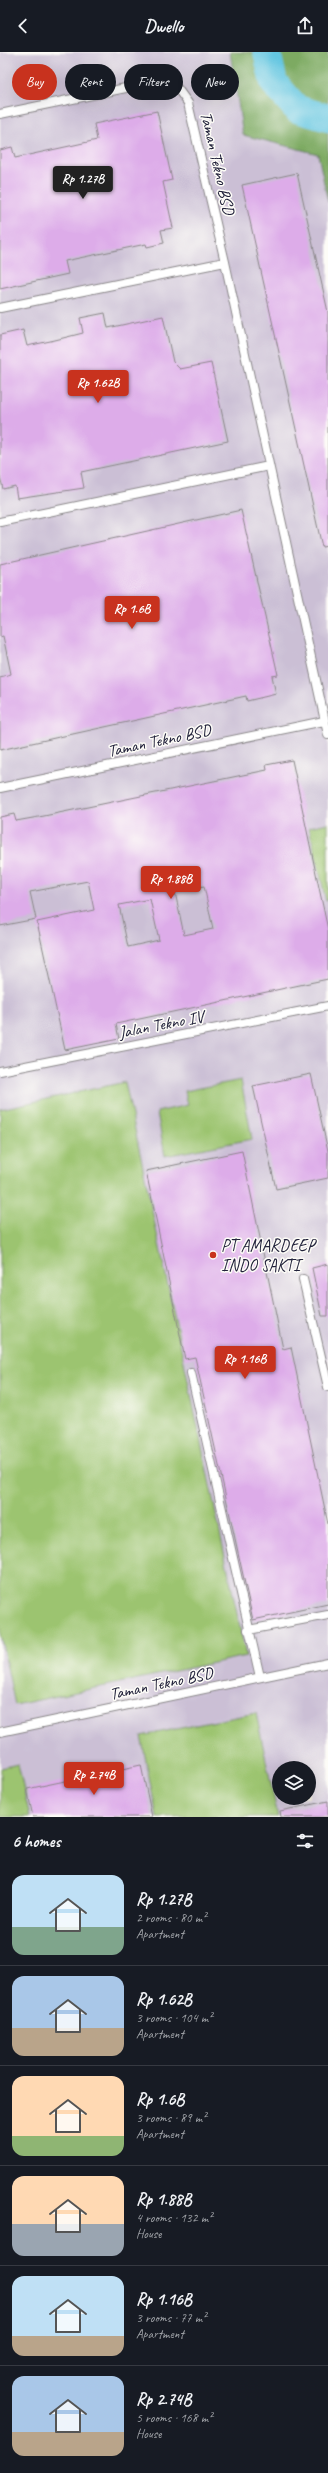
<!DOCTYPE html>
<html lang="en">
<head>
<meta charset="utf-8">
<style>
	:root { --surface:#171b24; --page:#20242c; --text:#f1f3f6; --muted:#9ea1a6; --line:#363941; --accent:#c8321e }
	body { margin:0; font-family:Caveat,sans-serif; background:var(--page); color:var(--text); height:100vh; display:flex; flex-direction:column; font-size:15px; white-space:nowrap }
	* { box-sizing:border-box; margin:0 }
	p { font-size:13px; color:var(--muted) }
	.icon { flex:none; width:22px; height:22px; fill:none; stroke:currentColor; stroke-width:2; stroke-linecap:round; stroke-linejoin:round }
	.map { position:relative; height:1765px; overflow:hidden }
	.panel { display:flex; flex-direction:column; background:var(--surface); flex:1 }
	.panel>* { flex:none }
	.top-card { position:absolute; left:12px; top:12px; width:304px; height:36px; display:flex; gap:8px }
	.tools { position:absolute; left:272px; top:1709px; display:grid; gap:8px }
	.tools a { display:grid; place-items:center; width:44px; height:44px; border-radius:50%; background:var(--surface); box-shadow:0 4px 16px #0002; font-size:20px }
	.price { position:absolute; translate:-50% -34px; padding:0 9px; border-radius:4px; background:var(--accent); color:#fff; font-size:13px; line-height:26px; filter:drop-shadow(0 1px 2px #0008) }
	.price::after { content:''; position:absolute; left:50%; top:24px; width:12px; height:9px; margin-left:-6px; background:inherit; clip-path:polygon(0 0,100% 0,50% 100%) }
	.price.on { background:#222; color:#fff }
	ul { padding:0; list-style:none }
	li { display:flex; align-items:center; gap:12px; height:100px; padding:0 12px }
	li+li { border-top:1px solid var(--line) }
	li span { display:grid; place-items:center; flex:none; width:112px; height:80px; border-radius:12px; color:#555 }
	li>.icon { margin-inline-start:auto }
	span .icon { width:48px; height:48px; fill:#fffc; stroke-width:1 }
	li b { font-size:17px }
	h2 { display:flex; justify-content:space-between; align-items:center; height:48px; padding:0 12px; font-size:17px }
	.pill { padding:0 14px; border-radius:18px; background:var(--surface); box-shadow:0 4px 16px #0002; font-size:14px; line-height:36px }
	.pill.on { background:var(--accent); color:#fff }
	header { display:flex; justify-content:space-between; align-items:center; height:52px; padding:0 12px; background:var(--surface); font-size:18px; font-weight:700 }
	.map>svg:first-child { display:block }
</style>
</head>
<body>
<header><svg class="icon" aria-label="back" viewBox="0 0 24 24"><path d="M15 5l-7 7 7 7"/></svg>Dwello<svg class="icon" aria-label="share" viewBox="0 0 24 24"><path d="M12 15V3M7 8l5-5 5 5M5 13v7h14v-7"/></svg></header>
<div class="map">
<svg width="328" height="1765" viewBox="0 0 328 1765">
	<rect width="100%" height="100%" fill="#fdfcf7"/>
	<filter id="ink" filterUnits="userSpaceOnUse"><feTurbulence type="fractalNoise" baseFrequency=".025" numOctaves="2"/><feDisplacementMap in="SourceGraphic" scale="8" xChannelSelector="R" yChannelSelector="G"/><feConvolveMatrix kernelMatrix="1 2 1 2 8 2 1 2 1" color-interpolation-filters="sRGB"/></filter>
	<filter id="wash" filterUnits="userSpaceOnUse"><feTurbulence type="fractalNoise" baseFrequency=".012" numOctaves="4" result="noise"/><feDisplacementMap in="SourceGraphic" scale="16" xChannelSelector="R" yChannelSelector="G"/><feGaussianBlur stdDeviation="0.9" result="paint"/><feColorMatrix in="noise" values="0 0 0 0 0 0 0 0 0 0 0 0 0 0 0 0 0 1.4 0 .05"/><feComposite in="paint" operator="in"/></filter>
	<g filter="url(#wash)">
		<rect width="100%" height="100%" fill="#f3ecd7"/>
		<!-- industrial -->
		<path fill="#cbbfd5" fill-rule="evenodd" d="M0,0H230L243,83L318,102L328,150V1765H0ZM279,1716H309V1746H279Z"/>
		<!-- green -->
		<path fill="#9cc470" stroke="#5f7356" d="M328,771V848L326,849L309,775Z
			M241,1028L252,1087L165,1104L157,1060L188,1053L185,1039Z
			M125,1030L246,1604L15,1653L0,1582V1057Z
			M256,1661L278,1765H157L141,1684Z
			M18,1712L30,1765H0V1716Z"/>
		<!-- forest -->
		<path fill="#7daa62" stroke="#50664e" d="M230,0H328V150L318,102L243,83Z"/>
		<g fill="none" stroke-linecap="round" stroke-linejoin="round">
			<!-- river -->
			<path stroke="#63c6e1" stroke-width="28" d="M267,0L274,31L297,57L328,66"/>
		</g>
		<g id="blocks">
			<!-- building -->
			<path fill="#ddace9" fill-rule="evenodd" d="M157,59L172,128L163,130L173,176L161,178L164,191L147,195L146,192L65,209L68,222L0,237V98L12,95L15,106L97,88L94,72Z
				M297,121L328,260V494L322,495L242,133Z
				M105,261L108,276L163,264L173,310L180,317L211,311L228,389L81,420L84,436L17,446L15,434L3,437L0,424V283L23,278L27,294L55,288L83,281L80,266Z
				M241,458L278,623L272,624L276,642L247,649L246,644L0,698V625L11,622L3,584L0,585V512Z
				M292,708L328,878V927L116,972L119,987L65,998L37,870L94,858L88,829L30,840L36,867L0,874V765L14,762L16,769L44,764L267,718L266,713ZM204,834L213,877L184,883L175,840ZM150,847L159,888L128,895L119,853Z
				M311,1022L328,1099V1126L276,1137L253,1034Z
				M242,1099L283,1297L291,1295L328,1472V1552L253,1568L195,1305L185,1307L146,1119Z
				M328,1212V1264H322L312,1216Z
				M141,1713L152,1765H33L27,1737Z
				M328,1749V1765H281L280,1759Z"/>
		</g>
	</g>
	<g filter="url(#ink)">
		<use href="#blocks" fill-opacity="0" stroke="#8a8789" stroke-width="1"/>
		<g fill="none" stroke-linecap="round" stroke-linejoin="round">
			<!-- service casing -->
			<g stroke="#8a8789" stroke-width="10">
				<path id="service" d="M0,62L150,31L175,33L188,51L225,210L328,683
					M0,256L225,210
					M0,470L269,414
					M0,736L324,669
					M0,1019L328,954
					M303,1227L328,1335
					M191,1321L260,1625
					M248,1578L328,1563
					M0,1680L328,1611"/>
			</g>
			<!-- service -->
			<use href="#service" stroke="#fff" stroke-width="8"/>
		</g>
	</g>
	<!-- markers -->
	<circle fill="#c8321e" stroke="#fdfcf7" stroke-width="1.5" cx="213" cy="1203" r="4"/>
	<g text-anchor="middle" stroke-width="3" stroke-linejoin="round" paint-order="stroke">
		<!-- street labels -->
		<g font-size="17" fill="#22223b" stroke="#fdfcf7">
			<text transform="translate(218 111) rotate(77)" y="6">Taman Tekno BSD</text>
			<text transform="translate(159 688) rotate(-12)" y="6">Taman Tekno BSD</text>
			<text transform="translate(161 972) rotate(-11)" y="6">Jalan Tekno IV</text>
			<text transform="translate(161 1631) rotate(-12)" y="6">Taman Tekno BSD</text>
		</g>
		<!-- poi labels -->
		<g font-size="17" fill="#22223b" stroke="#fdfcf7" text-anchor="start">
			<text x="221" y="1199">PT AMARDEEP<tspan x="221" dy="20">INDO SAKTI</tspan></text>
		</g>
	</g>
</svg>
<div class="tools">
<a><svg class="icon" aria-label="layers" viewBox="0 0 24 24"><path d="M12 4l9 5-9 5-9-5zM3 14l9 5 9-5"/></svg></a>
</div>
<b class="price on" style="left:83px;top:148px">Rp 1.27B</b>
<b class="price" style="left:98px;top:352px">Rp 1.62B</b>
<b class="price" style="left:132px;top:578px">Rp 1.6B</b>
<b class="price" style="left:171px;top:848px">Rp 1.88B</b>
<b class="price" style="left:245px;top:1328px">Rp 1.16B</b>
<b class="price" style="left:94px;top:1744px">Rp 2.74B</b>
<div class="top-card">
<a class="pill on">Buy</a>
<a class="pill">Rent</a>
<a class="pill">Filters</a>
<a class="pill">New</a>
</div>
</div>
<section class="panel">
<h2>6 homes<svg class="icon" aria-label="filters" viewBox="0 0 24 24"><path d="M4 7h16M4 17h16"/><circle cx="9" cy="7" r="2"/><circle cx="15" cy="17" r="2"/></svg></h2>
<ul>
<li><span style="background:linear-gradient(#bfe0f5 65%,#7fa58c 0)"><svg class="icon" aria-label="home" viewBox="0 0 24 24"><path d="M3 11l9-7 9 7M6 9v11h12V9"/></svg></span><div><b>Rp 1.27B</b><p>2 rooms · 80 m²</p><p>Apartment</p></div></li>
<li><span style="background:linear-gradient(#a9c7e8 65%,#b9a48a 0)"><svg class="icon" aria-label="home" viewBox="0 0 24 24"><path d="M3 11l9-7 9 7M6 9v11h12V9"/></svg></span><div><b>Rp 1.62B</b><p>3 rooms · 104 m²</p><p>Apartment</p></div></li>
<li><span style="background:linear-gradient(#ffd9b3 75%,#8fb573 0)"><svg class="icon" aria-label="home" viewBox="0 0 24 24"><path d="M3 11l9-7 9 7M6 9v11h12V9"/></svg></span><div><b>Rp 1.6B</b><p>3 rooms · 89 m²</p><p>Apartment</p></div></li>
<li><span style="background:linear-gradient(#ffd9b3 60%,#9aa5b1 0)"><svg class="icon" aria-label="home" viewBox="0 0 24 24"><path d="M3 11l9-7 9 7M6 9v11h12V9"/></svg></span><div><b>Rp 1.88B</b><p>4 rooms · 132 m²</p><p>House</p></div></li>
<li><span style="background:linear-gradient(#bfe0f5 75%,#b9a48a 0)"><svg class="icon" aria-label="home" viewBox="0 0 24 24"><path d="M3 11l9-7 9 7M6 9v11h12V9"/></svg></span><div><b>Rp 1.16B</b><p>3 rooms · 77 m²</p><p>Apartment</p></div></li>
<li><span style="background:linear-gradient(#a9c7e8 70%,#b9a48a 0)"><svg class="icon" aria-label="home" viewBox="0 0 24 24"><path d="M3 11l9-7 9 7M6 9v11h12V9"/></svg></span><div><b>Rp 2.74B</b><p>5 rooms · 168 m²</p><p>House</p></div></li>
</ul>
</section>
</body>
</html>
